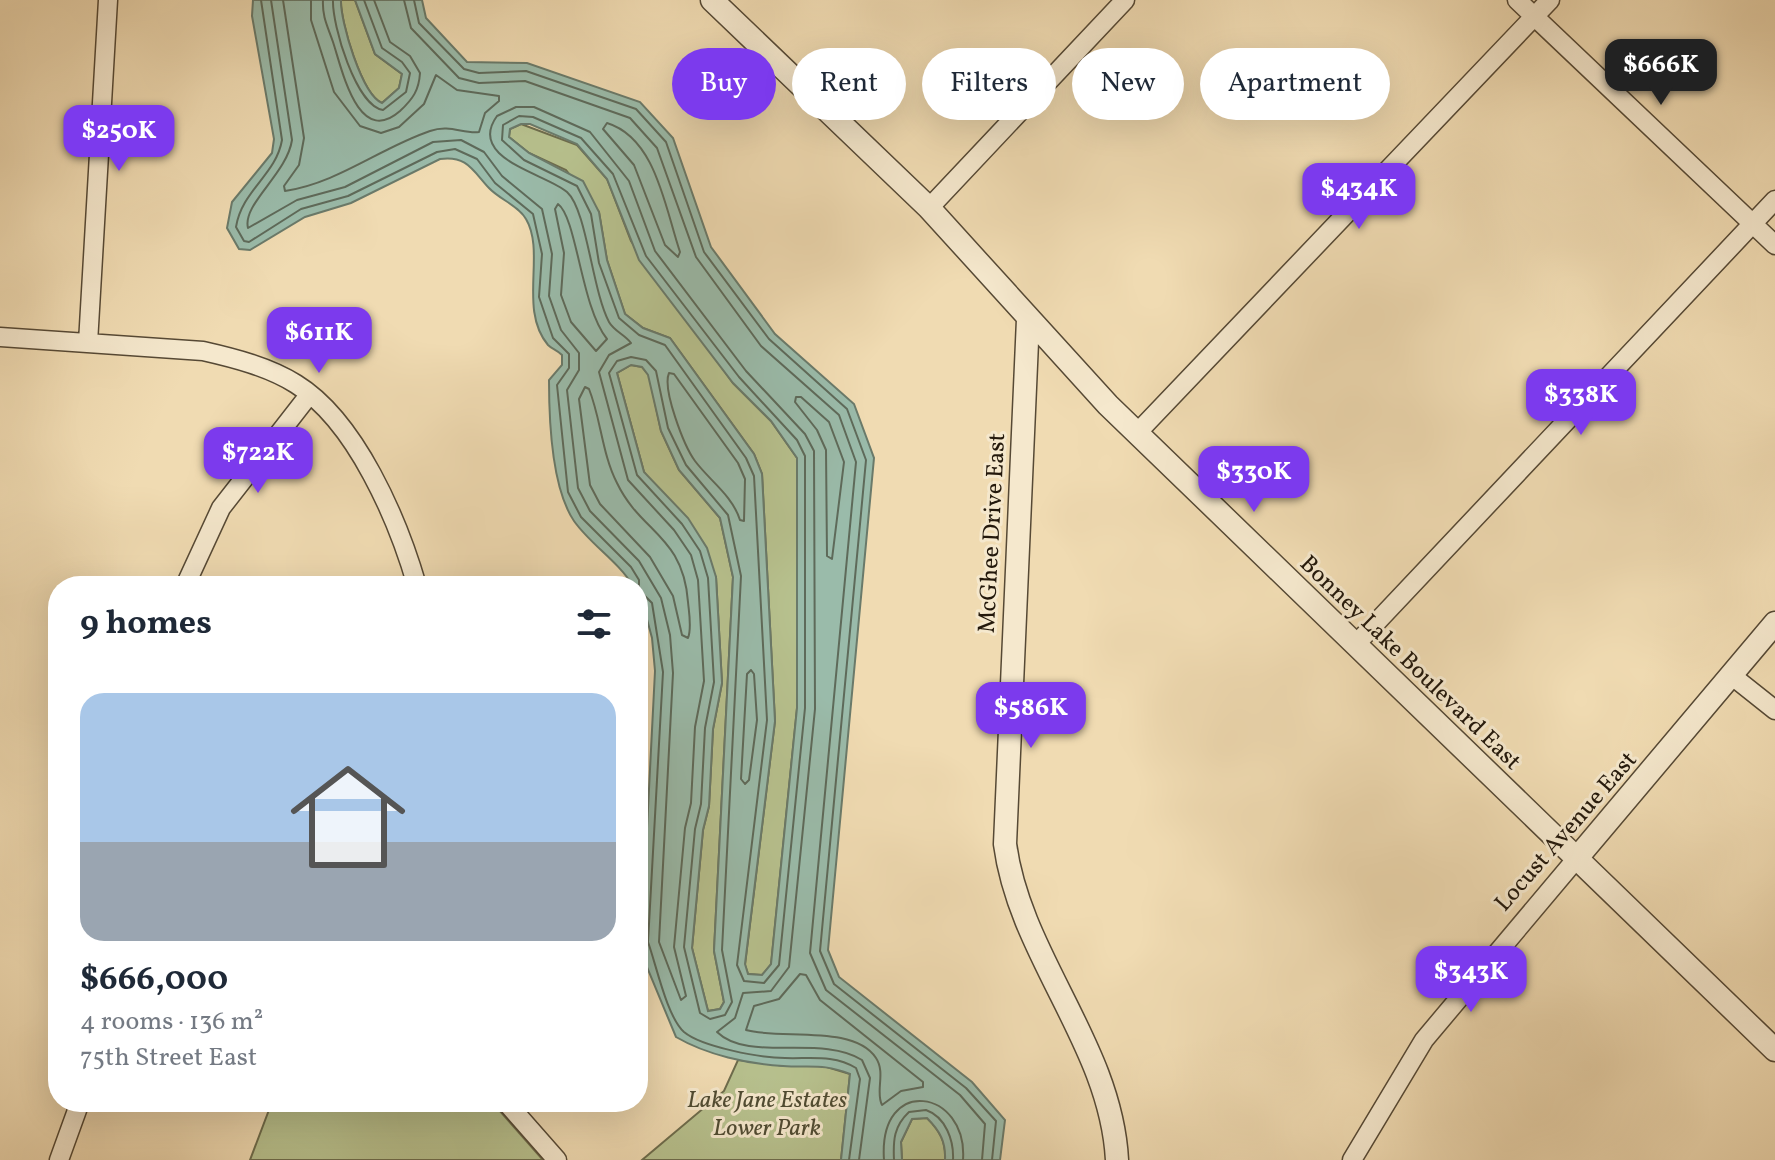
<!DOCTYPE html>
<html lang="en">
<head>
<meta charset="utf-8">
<style>
	:root { --surface:#fff; --page:#f2f2f3; --text:#1f2937; --muted:#747a83; --line:#e0e1e3; --accent:#7c3aed }
	body { margin:0; font-family:Vollkorn,serif; background:var(--page); color:var(--text); height:100vh; display:flex; flex-direction:column; font-size:30px; white-space:nowrap }
	* { box-sizing:border-box; margin:0 }
	p { font-size:26px; color:var(--muted) }
	.icon { flex:none; width:44px; height:44px; fill:none; stroke:currentColor; stroke-width:2; stroke-linecap:round; stroke-linejoin:round }
	.map { position:relative; flex:1; overflow:hidden }
	.side { position:absolute; left:48px; top:576px; width:600px; height:536px; display:flex; flex-direction:column; background:var(--surface); border-radius:32px; box-shadow:0 8px 32px #0002 }
	.side>* { flex:none }
	.guide { position:absolute; left:672px; top:48px; width:760px; height:72px; display:flex; gap:16px }
	.price { position:absolute; translate:-50% -68px; padding:0 18px; border-radius:16px; background:var(--accent); color:#fff; font-size:26px; line-height:52px; filter:drop-shadow(0 2px 4px #0008) }
	.price::after { content:''; position:absolute; left:50%; top:48px; width:24px; height:18px; margin-left:-12px; background:inherit; clip-path:polygon(0 0,100% 0,50% 100%) }
	.price.on { background:#222; color:#fff }
	ul { padding:0; list-style:none }
	li { display:grid; align-content:center; gap:16px; height:424px; padding:0 32px }
	li+li { border-top:2px solid var(--line) }
	li span { display:grid; place-items:center; height:248px; border-radius:24px; color:#555 }
	li>.icon { margin-inline-start:auto }
	span .icon { width:144px; height:144px; fill:#fffc; stroke-width:1 }
	li b { font-size:34px }
	h2 { display:flex; justify-content:space-between; align-items:center; height:96px; padding:0 32px; font-size:34px }
	.pill { padding:0 28px; border-radius:36px; background:var(--surface); box-shadow:0 8px 32px #0002; font-size:28px; line-height:72px }
	.pill.on { background:var(--accent); color:#fff }
	.map>svg:first-child { display:block }
</style>
</head>
<body>
<div class="map">
<svg width="1775" height="1160" viewBox="0 0 1775 1160">
	<rect width="100%" height="100%" fill="#f0dbb2"/>
	<filter id="stains"><feTurbulence type="fractalNoise" baseFrequency=".0025" numOctaves="4"/><feColorMatrix values="0 0 0 0 .2 0 0 0 0 .09 0 0 0 0 .02 0 0 0 .5 -.17"/></filter>
	<radialGradient id="worn" r=".72"><stop offset=".6" stop-color="#630" stop-opacity="0"/><stop offset="1" stop-color="#630" stop-opacity=".3"/></radialGradient>
	<!-- green -->
	<path fill="#b7c18e" stroke="#6d6c4c" stroke-width="2" d="M341,0H355L375,54L402,74L399,88L382,103C362,95 340,21 341,0Z
		M521,124L577,145L607,179L631,241L733,383L771,421L797,458V708L771,965L762,975L748,974L745,965L775,721L762,474L754,454L670,338L643,328L625,314L607,260L599,212L566,170L529,153L509,137L510,129Z
		M631,365L642,367L649,375L661,431L679,470L720,518L733,577L714,951L724,1002L720,1009L708,1011L692,948L703,830L709,806L713,729L722,683L716,577L644,472L617,373Z
		M738,1060L785,1066L820,1065L850,1074L841,1160H642L724,1091Z
		M272,1102H492L543,1160H250Z
		M927,1118C940,1131 946,1142 945,1160H902L901,1142L912,1119Z"/>
	<!-- water -->
	<path fill="#9abbaa" stroke="#6a7a6a" stroke-width="2" fill-rule="evenodd" d="M253,0H341C340,21 362,95 382,103L399,88L402,74L375,54L355,0H422L426,18L467,62L527,63L640,102L673,138L711,247L775,334L854,404L874,458L828,950L839,977L972,1082L1005,1120L1000,1160H945C946,1142 940,1131 927,1118L912,1119L901,1142L902,1160H841L850,1074C823,1063 810,1068 783,1066C748,1064 707,1055 676,1037L644,960L641,946L655,671L652,638L638,586H633C618,561 591,545 574,521C551,487 549,420 549,380L562,365V355C557,350 552,349 548,345C518,309 546,253 526,219C519,206 499,199 489,188C473,171 467,155 440,159L351,203L305,217L250,250L239,249L227,228L232,202L272,153L274,139L252,16ZM521,124H530L577,144L607,179L639,260L733,383L771,421L797,458V708L771,964L762,975L748,974L745,964L775,721L762,474L754,454L670,338L643,328L625,314L607,260L599,212L583,181L529,153L509,137L510,129ZM631,365L642,367L648,375L661,431L679,470L720,518L733,577L714,951L724,1002L720,1009L708,1011L692,948L703,830L709,806L713,729L722,683L716,577L707,548L688,518L644,472L617,373Z"/>
	<g fill="none" stroke-linecap="round" stroke-linejoin="round">
		<!-- shore -->
		<path stroke="#5e6a5a" stroke-width="2" d="M261,0L282,140C276,175 242,190 236,227L244,241L249,242L301,209L348,196L437,152L455,149L477,159L495,183L533,214L542,254L539,297L553,338L569,354V368L557,385L568,492L581,517L631,567L639,580V590L652,603L663,672L648,942C656,964 667,1017 684,1032C702,1047 761,1058 785,1058C809,1059 834,1054 856,1068L860,1079L849,1160
			M271,0L292,140C287,174 242,204 248,228L297,200L345,187L433,142L461,140L484,152L502,176L542,209L552,254L549,296L561,330L579,353V370L567,390L578,488L590,511L639,561L661,598L670,635L673,673L659,942L681,1000L686,996L674,947L685,828L691,803L695,727L704,681L698,580L691,555L674,530L628,480L599,372L609,355L631,343C625,335 614,331 609,322C592,290 587,210 567,192C547,174 466,159 497,116L516,107H534L590,132L629,181L655,251L746,371L805,434L814,451L815,709L789,967L771,991L743,993L735,1018L717,1032C749,1063 821,1034 862,1060L870,1078L859,1160
			M283,0L304,138L299,165L284,186L285,191C338,183 380,148 430,131C450,124 463,134 479,132L485,113L499,101V96L457,90L436,75L424,104L399,127L381,133L360,126L334,92L311,20V0
			M323,0C322,17 328,27 333,42C342,69 358,148 400,111C413,99 419,90 420,73L410,56L390,42L374,0
			M333,0C332,25 356,106 383,110L406,92L410,73L402,62L382,48L364,0
			M404,0L411,28L459,78L479,83L525,81L630,118L657,148L696,257L761,346L839,415L856,462L810,953L826,990L960,1095L985,1124L982,1160
			M414,0L419,23L464,69L479,73L526,71L636,109L666,142L704,252L769,339L847,409L866,460L820,951L834,984L966,1088L996,1121L992,1160
			M519,116L533,117L581,138L613,174L646,256L739,377L797,440L805,456V708L779,965L764,983L744,981L737,965L767,720L754,476L746,458L665,345L639,335L619,318L599,263L591,214L577,186L524,160L502,140L503,125Z
			M607,123C656,138 665,208 680,252L678,257L665,245L634,165L603,129Z
			M558,204C577,218 581,307 607,339L596,351L571,322L561,295L564,253L555,209Z
			M631,357L646,360L656,371L668,428L686,465L728,515L741,576L722,950L732,1002L725,1015L710,1019L700,1013L684,947L695,829L701,804L705,728L714,682L708,578L700,551L682,524L637,475L609,373L617,361Z
			M669,373L674,374L738,463L745,479L744,521L740,520C732,495 710,481 695,461C684,446 662,389 669,373Z
			M585,387L589,389C601,419 602,454 617,483C641,533 683,535 688,602C689,613 692,628 688,638L682,635L673,596L650,557L600,504L590,485L579,399Z
			M796,397H801L829,422L844,462L832,559L827,556L826,450L817,430L795,402Z
			M751,670L754,674L757,720L749,780L745,784L741,779L747,674Z
			M800,974L806,975L820,1000L923,1082V1087L901,1091L882,1105C875,1092 886,1073 876,1058C854,1024 780,1040 746,1030L754,1006L779,999Z
			M884,1160C878,1074 968,1089 963,1160
			M894,1160C893,1140 894,1126 909,1112L926,1110C946,1117 954,1141 953,1160"/>
		<!-- minor casing -->
		<g stroke="#564935" stroke-width="21">
			<path id="minor" d="M1517,0L1775,245
				M929,208L1125,0
				M0,337L203,351C234,358 269,367 296,384C356,421 398,520 417,586
				M88,343L108,0
				M1137,433L1550,0
				M185,586L221,508L309,395
				M1356,644L1775,200
				M1731,675L1775,710
				M506,1102L557,1160
				M59,1160L80,1102
				M1352,1160L1424,1040L1577,858"/>
		</g>
		<!-- tertiary casing -->
		<g stroke="#564935" stroke-width="25">
			<path id="tertiary" d="M712,0L929,208L1108,405L1775,1050
				M1028,319L1005,844C1020,957 1111,1045 1117,1160
				M1577,858L1775,623"/>
		</g>
		<!-- minor -->
		<use href="#minor" stroke="#f5e8cd" stroke-width="18"/>
		<!-- tertiary -->
		<use href="#tertiary" stroke="#f5e8cd" stroke-width="22"/>
	</g>
	<g text-anchor="middle" stroke-width="6" stroke-linejoin="round" paint-order="stroke">
		<!-- street labels -->
		<g font-size="24" fill="#23180b" stroke="#f5e8cd">
			<text transform="translate(991 533) rotate(-87)" y="8">McGhee Drive East</text>
			<text transform="translate(1411 662) rotate(44)" y="8">Bonney Lake Boulevard East</text>
			<text transform="translate(1565 831) rotate(-49)" y="8">Locust Avenue East</text>
		</g>
		<!-- park labels -->
		<g font-size="24" font-style="italic" fill="#4f4b32" stroke="#f5e8cd">
			<text x="767" y="1107">Lake Jane Estates<tspan x="767" dy="28">Lower Park</tspan></text>
		</g>
	</g>
	<rect width="100%" height="100%" filter="url(#stains)"/>
	<rect width="100%" height="100%" fill="url(#worn)"/>
</svg>
<b class="price on" style="left:1661px;top:107px">$666K</b>
<b class="price" style="left:119px;top:173px">$250K</b>
<b class="price" style="left:1359px;top:231px">$434K</b>
<b class="price" style="left:319px;top:375px">$611K</b>
<b class="price" style="left:1581px;top:437px">$338K</b>
<b class="price" style="left:258px;top:495px">$722K</b>
<b class="price" style="left:1254px;top:514px">$330K</b>
<b class="price" style="left:1031px;top:750px">$586K</b>
<b class="price" style="left:1471px;top:1014px">$343K</b>
<div class="guide">
<a class="pill on">Buy</a>
<a class="pill">Rent</a>
<a class="pill">Filters</a>
<a class="pill">New</a>
<a class="pill">Apartment</a>
</div>
<section class="side">
<h2>9 homes<svg class="icon" aria-label="filters" viewBox="0 0 24 24"><path d="M4 7h16M4 17h16"/><circle cx="9" cy="7" r="2"/><circle cx="15" cy="17" r="2"/></svg></h2>
<ul>
<li><span style="background:linear-gradient(#a9c7e8 60%,#9aa5b1 0)"><svg class="icon" aria-label="home" viewBox="0 0 24 24"><path d="M3 11l9-7 9 7M6 9v11h12V9"/></svg></span><div><b>$666,000</b><p>4 rooms · 136 m²</p><p>75th Street East</p></div></li>
</ul>
</section>
</div>
</body>
</html>
